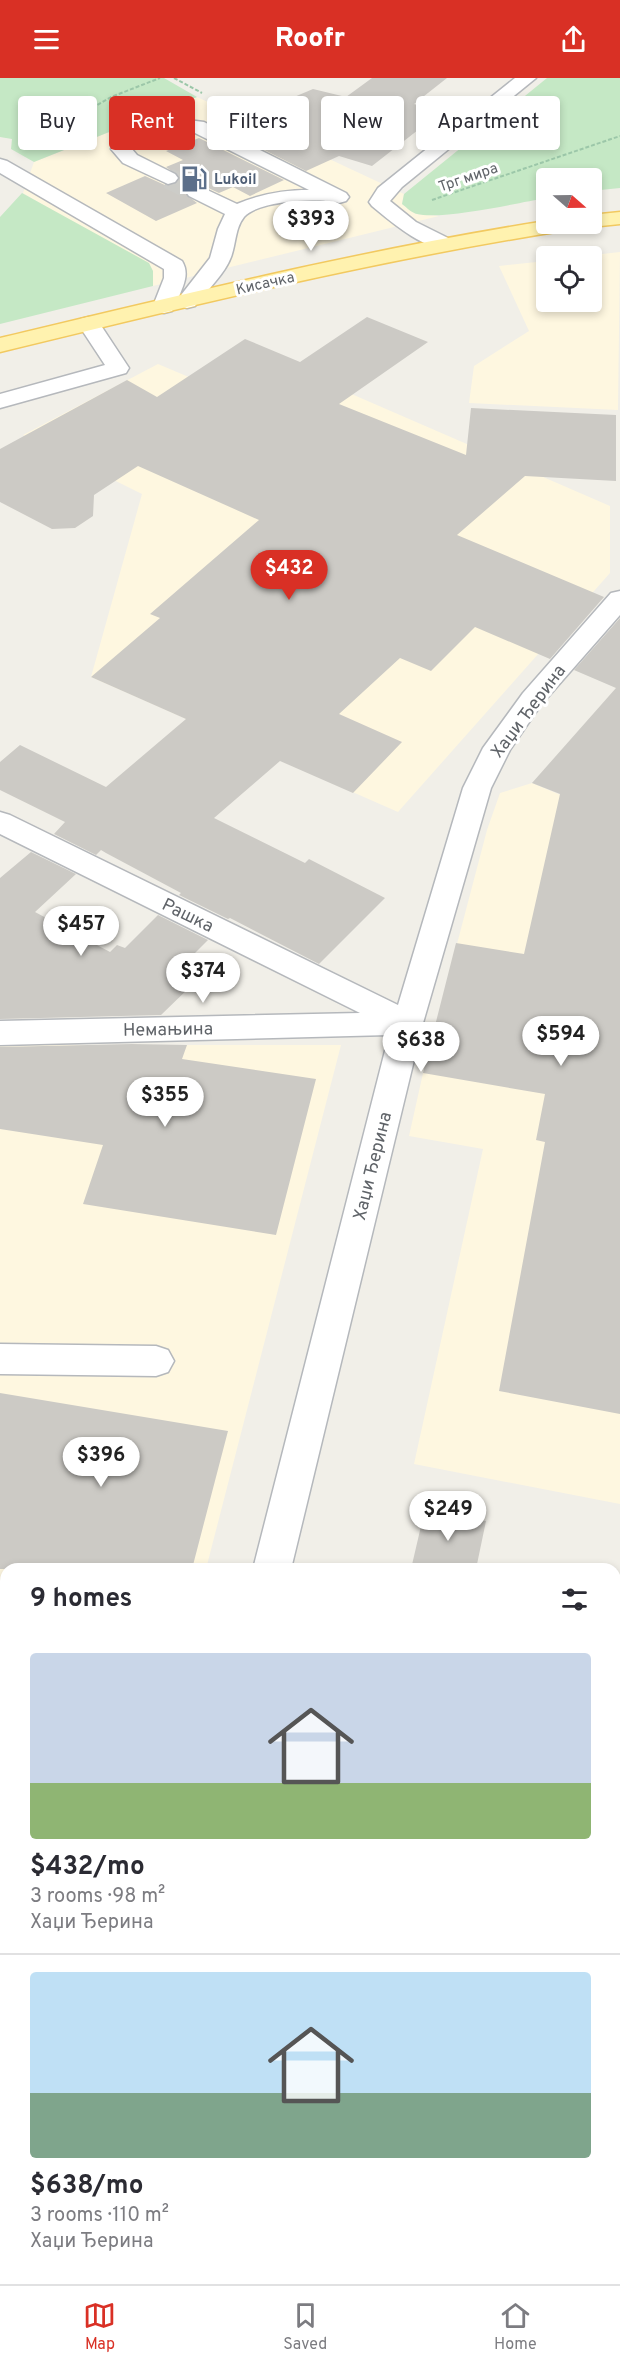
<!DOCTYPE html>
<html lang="en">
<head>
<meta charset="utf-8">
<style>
	:root { --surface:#fff; --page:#f7f7f7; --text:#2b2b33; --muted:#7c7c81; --line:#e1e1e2; --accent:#d93025 }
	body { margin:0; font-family:Overpass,sans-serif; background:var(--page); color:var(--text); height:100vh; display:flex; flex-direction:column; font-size:22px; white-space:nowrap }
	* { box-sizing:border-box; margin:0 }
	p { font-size:20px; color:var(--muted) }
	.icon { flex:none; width:33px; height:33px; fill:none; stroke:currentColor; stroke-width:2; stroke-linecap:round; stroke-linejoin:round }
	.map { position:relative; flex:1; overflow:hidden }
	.sheet { position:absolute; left:0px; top:1485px; width:621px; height:722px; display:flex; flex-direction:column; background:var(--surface); border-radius:18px 18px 0 0; box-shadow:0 3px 9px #0003 }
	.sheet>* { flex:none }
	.guide { position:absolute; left:18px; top:18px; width:585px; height:54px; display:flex; gap:12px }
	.needle { width:39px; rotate:110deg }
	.fabs { position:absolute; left:536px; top:90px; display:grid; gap:12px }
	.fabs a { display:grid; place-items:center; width:66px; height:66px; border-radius:6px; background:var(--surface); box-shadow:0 3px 9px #0003; font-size:30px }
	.price { position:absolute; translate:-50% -51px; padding:0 14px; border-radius:21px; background:#fff; color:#222; font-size:20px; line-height:39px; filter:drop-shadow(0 2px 3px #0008) }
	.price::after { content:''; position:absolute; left:50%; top:36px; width:18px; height:14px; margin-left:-9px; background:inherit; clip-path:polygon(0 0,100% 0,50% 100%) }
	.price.active { background:var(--accent); color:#fff }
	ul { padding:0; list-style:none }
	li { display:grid; align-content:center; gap:12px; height:318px; padding:0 30px }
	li+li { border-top:2px solid var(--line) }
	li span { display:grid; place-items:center; height:186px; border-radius:6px; color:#555 }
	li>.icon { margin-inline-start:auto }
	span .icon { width:108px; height:108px; fill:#fffc; stroke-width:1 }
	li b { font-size:26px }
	h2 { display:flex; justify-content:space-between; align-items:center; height:72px; padding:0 30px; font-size:26px }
	.tag { padding:0 21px; border-radius:6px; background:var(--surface); box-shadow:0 3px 9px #0003; font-size:21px; line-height:54px }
	.tag.active { background:var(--accent); color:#fff }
	header { display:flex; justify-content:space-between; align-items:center; height:78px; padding:0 30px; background:var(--accent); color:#fff; font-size:27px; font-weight:800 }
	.menu { display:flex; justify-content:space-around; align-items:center; height:84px; border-top:2px solid var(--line); background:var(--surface); font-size:16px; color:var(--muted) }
	.menu a { display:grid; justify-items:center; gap:3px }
	.menu .active { color:var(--accent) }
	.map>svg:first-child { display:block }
</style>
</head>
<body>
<header><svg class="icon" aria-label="menu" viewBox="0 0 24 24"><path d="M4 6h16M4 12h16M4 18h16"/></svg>Roofr<svg class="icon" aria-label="share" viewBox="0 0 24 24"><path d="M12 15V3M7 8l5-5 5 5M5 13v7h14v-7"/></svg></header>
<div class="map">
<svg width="620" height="2206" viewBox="0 0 620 2206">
	<rect width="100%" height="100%" fill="#f1efe8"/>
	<!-- commercial -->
	<path fill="#fef7e0" d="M197,19L404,116L402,126L416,136L439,138L153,208V193L23,115L34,84Z
		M620,174L618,332L469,325L474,288L529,253L499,188L546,183V224H591V178H584Z
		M158,286L264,331L310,298L610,428V495L398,734L91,599L142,416L23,357Z
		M532,705L620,742V1426L414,1386L483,1071L409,1058L423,995L487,752L500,715Z
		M0,967H341L206,1491H6V1591L0,1590Z"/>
	<!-- green -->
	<path fill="#c5e8c5" d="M0,0H164L197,19L34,84L11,71L12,61L0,59Z
		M547,0H620V110L591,113V100H546V120C518,125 442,142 417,136C412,135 407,130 402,126L404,116Z
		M22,115L149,185L153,193V208L0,246V139Z
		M6,1884V2004L0,2017V1901Z"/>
	<!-- building -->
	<path fill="#cccac5" d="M372,0H447L414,26L441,34L372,88L339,78L306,93L221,50L313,11L346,19Z
		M199,60L284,102L250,118L233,109L219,115L204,108H189L184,115L197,125L156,143L106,115L145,98L167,108L176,106L180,99L166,89L183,82L166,73Z
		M367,239L428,264L339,326L466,377L471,330L616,337V403L525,398L457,457L604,519L550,581L475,549L431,593L400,580L339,636L402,664L353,715L280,683L214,740L305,785L309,781L385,820L319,886L230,840L228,841L179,817L181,815L106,775L101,772L96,777L54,756L65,744L0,712V684L20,667L106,709L186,641L91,599L160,540L150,536L259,442L138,388L94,417L93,438L75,450L52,451L0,424V371L127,302L157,319L245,261L300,284Z
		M620,540V1336L499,1313L545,1064L536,1062L545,1016L423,995L456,865L524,876L560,716L532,705L616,610L574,592Z
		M31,774L76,796L35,834L110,874L117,867L125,870L158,837L208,862L174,896L193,906L161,937L0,941V800Z
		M132,966L187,967L182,981L316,1001L276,1157L83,1126L103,1067L0,1051V969Z
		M0,1315L228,1353L192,1491H0Z
		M425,1431L486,1443L476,1491H411Z"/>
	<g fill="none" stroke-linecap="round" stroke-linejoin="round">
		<!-- minor-tunnel -->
		<path stroke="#ccccc8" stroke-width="21" stroke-dasharray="21 10" stroke-linecap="butt" d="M168,100L196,114"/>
		<!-- minor casing -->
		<g stroke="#b5b8bc" stroke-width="3">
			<path id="minor" d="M515,0H536L402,109L390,123L416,144L452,162L456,166L452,170C428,176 390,143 372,128L369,124L378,110Z
				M164,39L204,44L346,115L349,119L346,123L339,125C319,120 259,122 244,139C235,150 236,166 231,179C225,196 206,213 195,228L187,230L179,228L177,224L172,233L164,235L156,233L153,228L164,200V191L0,95V81L7,83L182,183C190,196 183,208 178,221L210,180L218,151L225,136L189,118L186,114L189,110H203L237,126C261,116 283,112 309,112L191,53L164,51L147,53L137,58L131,70L137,77L175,96L178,100L175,104L168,106L123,85L111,71C118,45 141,42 164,39Z
				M89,239L97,241L100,246L129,290L126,295L0,330V316L105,287L78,246L81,241Z
				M620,513V537L541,627L510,672L491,710L423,945L291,1491H253L389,957L0,967V943L360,935L0,756V734L10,737L398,927L463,710L483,670L523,615L611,515Z
				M0,1266L156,1268L168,1272L174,1283L168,1294L156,1298L0,1296Z
				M0,1623L6,1624V1662L0,1661Z
				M615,1745L620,1746V1788L615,1787Z"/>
		</g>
		<!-- major casing -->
		<g stroke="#f2c960" stroke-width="3">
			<path id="major" d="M620,134V146L591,149L582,146H591V137Z
				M546,143V146H578L575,150L568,152C376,182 188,228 0,274V260C181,217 362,172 546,143Z"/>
		</g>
		<!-- path-far1 -->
		<path stroke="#9cc7a9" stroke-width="2" stroke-dasharray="4 2" stroke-linecap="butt" d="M174,0L202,15
			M30,66L111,19L160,0
			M432,122L620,58"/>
		<!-- path -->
		<path stroke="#9cc7a9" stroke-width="4.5" stroke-dasharray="8 4" stroke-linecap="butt" d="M0,1553L6,1555
			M615,1669L620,1670
			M0,1721L6,1722
			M615,1845L620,1846"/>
		<!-- minor -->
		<use href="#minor" fill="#fff" fill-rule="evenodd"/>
		<!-- major -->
		<use href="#major" fill="#fff2af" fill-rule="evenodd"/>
	</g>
	<!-- icons -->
	<defs>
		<g id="fuel-bare" transform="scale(2.07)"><path d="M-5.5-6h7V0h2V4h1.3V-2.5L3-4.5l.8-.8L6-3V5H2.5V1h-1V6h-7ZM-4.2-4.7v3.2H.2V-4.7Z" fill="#5c6f8a" stroke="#fff" stroke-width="2.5" paint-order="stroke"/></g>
	</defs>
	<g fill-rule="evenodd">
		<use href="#fuel-bare" x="194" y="101"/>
	</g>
	<g text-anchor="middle" stroke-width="6" stroke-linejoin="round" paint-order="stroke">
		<!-- far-street labels -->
		<g font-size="15" fill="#5f6368" stroke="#fff">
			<text transform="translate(468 99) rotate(-19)" y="5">Трг мира</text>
			<text transform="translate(265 205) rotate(-13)" y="5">Кисачка</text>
		</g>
		<!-- far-service labels -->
		<g font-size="15" font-weight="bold" fill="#4e5e75" stroke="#fff" text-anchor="start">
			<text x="214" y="106">Lukoil</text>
		</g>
		<!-- street labels -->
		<g font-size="18" fill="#5f6368" stroke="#fff">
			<text transform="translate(528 633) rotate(-53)" y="6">Хаџи Ђерина</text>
			<text transform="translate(188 837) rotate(26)" y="6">Рашка</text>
			<text transform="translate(168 951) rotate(-1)" y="6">Немањина</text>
			<text transform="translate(372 1088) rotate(-76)" y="6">Хаџи Ђерина</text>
		</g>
	</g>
</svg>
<div class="fabs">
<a><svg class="needle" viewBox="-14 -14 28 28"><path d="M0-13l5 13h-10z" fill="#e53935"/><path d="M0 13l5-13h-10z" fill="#7c7c81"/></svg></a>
<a><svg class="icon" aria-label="locate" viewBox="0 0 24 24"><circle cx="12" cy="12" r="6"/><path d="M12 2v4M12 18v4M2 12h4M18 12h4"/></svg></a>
</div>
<b class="price" style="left:311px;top:174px">$393</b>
<b class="price active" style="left:289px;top:523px">$432</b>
<b class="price" style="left:81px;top:879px">$457</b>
<b class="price" style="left:203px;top:926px">$374</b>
<b class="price" style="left:561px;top:989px">$594</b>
<b class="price" style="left:421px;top:995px">$638</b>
<b class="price" style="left:165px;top:1050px">$355</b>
<b class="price" style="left:101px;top:1410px">$396</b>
<b class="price" style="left:448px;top:1464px">$249</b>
<div class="guide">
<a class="tag">Buy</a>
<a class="tag active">Rent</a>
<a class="tag">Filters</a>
<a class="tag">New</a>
<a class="tag">Apartment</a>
</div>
<section class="sheet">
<h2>9 homes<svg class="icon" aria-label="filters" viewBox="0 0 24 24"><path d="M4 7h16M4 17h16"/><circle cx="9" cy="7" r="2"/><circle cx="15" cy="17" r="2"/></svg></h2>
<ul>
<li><span style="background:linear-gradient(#c9d6e8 70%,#8fb573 0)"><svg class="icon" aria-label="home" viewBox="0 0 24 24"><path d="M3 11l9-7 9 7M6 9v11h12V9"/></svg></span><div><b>$432/mo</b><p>3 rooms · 98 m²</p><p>Хаџи Ђерина</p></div></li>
<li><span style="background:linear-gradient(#bfe0f5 65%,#7fa58c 0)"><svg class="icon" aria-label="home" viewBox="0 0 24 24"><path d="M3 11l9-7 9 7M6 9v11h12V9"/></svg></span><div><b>$638/mo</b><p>3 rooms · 110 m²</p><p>Хаџи Ђерина</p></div></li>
</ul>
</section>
</div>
<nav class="menu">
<a class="active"><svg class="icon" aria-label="map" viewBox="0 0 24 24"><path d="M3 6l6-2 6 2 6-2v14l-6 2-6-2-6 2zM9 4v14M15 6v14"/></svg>Map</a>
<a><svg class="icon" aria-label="saved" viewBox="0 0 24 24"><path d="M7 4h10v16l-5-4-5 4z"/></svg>Saved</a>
<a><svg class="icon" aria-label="home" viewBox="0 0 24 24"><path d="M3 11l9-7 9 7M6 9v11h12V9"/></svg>Home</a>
</nav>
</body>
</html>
